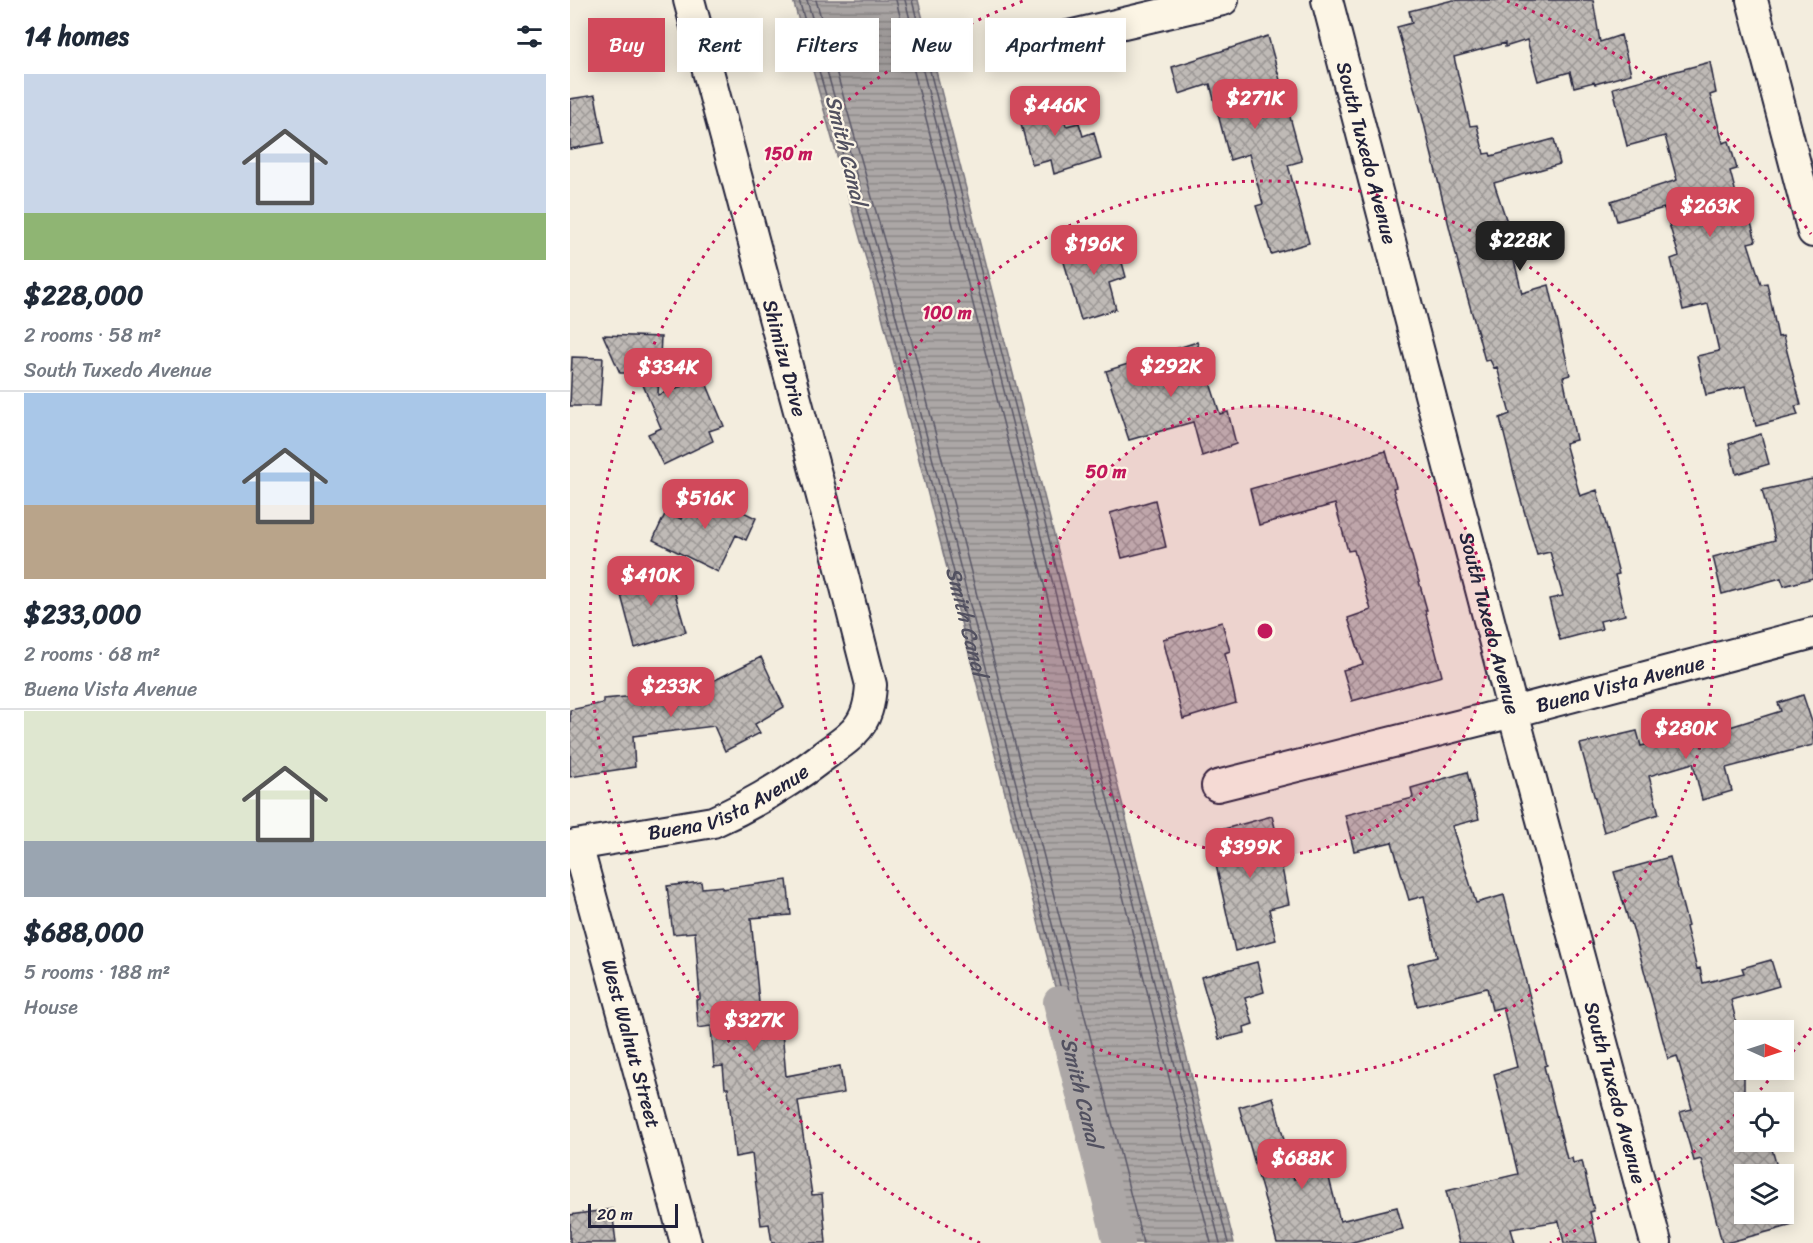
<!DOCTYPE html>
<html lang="en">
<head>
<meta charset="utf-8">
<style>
	:root { --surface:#fff; --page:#f6f6f7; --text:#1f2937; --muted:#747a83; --line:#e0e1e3; --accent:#d1495b }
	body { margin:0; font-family:Sriracha,sans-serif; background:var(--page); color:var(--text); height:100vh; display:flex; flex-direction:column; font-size:22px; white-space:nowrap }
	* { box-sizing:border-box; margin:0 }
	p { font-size:20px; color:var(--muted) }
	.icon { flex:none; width:33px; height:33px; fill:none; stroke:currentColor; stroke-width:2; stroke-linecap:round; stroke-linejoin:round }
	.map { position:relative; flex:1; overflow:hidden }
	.drawer { display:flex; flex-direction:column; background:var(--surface); width:570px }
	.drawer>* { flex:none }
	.top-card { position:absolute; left:18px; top:18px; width:570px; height:54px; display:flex; gap:12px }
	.needle { width:39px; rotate:93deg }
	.fabs { position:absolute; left:1164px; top:1020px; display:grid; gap:12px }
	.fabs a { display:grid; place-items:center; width:60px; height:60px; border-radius:0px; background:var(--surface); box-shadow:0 3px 15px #0003; font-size:30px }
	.scale { position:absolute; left:18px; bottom:15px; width:90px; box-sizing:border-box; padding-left:6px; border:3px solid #22223b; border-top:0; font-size:16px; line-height:21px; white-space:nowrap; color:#22223b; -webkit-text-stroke:4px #fcf5e5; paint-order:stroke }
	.price { position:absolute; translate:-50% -51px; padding:0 14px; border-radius:12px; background:var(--accent); color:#fff; font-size:20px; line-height:39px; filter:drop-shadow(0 2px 3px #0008) }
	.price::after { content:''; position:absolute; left:50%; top:36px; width:18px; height:14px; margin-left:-9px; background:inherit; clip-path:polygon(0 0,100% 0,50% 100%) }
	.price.on { background:#222; color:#fff }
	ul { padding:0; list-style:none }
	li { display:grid; align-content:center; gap:12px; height:318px; padding:0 24px }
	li+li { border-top:2px solid var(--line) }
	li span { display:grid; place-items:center; height:186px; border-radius:0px; color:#555 }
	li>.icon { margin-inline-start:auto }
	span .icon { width:108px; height:108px; fill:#fffc; stroke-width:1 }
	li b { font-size:26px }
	h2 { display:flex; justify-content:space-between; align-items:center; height:72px; padding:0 24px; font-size:26px }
	.chip { padding:0 21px; border-radius:0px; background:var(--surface); box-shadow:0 3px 15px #0003; font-size:21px; line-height:54px }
	.chip.on { background:var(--accent); color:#fff }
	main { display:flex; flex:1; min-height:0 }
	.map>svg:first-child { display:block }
</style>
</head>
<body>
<main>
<section class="drawer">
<h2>14 homes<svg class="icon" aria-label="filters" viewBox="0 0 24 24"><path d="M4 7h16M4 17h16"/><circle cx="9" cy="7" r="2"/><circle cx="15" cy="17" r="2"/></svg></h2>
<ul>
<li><span style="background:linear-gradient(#c9d6e8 75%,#8fb573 0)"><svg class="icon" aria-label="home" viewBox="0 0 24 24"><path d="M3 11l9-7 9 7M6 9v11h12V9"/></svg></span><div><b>$228,000</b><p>2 rooms · 58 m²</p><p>South Tuxedo Avenue</p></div></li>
<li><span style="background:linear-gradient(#a9c7e8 60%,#b9a48a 0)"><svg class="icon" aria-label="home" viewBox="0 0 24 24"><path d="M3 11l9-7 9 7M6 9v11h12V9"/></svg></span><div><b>$233,000</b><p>2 rooms · 68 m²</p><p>Buena Vista Avenue</p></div></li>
<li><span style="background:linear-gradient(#dfe7d0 70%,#9aa5b1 0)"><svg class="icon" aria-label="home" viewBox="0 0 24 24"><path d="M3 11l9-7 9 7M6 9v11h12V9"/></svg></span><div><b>$688,000</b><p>5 rooms · 188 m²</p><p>House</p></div></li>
</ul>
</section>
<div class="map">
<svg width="1243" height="1243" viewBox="0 0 1243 1243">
	<defs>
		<pattern id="water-rules" width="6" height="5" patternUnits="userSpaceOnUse" patternTransform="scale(1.5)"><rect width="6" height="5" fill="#aca7a6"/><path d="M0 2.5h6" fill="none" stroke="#8c8888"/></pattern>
		<pattern id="building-cross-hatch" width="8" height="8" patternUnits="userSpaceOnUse" patternTransform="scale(1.5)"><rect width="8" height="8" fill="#bfbab6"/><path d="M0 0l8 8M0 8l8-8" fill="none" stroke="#9b9795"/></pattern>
	</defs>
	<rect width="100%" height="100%" fill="#f3edde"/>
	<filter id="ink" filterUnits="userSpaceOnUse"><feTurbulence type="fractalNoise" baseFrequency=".0167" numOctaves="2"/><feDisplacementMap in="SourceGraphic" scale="12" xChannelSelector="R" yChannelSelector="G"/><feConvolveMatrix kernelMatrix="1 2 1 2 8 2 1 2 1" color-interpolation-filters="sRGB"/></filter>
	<g filter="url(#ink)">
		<!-- water -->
		<path fill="url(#water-rules)" stroke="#75727b" stroke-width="1.5" d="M223,0H348L664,1243H551L311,312Z"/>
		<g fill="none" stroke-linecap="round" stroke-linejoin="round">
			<!-- shore -->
			<g stroke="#595766" stroke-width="1.5">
				<path id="s1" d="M229,0L317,311L556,1243"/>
				<path d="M237,0L324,309L564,1243"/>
				<path d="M246,0L333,307L573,1243"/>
				<path d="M326,0L641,1243"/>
				<path d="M335,0L650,1243"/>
				<path d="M342,0L658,1243"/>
			</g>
			<!-- canal -->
			<path stroke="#aca7a6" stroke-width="32" id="s2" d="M489,1002L549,1243"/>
		</g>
		<!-- building -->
		<path fill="url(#building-cross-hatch)" stroke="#22223b" stroke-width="1.5" d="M883,0H1023L1030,42L1051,35L1061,74L1025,84L1024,82L1004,87L1000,72L968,81L957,40L935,47V43L884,57L900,126L907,125L914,154L920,153L921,156L984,139L990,164L924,183L944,243L940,244L952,293L979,285L1000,375L993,377L1006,440L995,443L1010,496L1027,490L1049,574L1045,575L1055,615L1030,621L1032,629L990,640L979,599L993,596L980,552L967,555L948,490L930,418L940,414L927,367L924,368L920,360L915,361L909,338L890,271L852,115L827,27L842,23L839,11Z
			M698,36L732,161L718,165L739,243L701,254L686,206L693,204L679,154L660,160L640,84L609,94L602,67Z
			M1140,62L1146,93L1140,95L1153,143L1159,141L1167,169L1160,171L1173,220L1180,219L1186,241L1178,243L1191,284L1197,283L1208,337L1213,336L1231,405L1225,406L1228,415L1186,426L1176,386L1136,395L1127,356L1149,351L1138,304L1113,310L1101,259L1109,256L1094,208L1047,221L1041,201L1107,180L1095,136L1057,146L1043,88Z
			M25,95L34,143L0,149V99Z
			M488,96L496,126L509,123L513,136L524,132L531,159L484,174L481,160L462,165L446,106Z
			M545,237L556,277L539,283L546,309L511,320L491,252Z
			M33,335L91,337L88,395L134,378L154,426L139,431L143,441L93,465L78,434L91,428L68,373H50Z
			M627,342L650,414L658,412L666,444L632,456L623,422L559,440L536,371Z
			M2,357L33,358L30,406H0Z
			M1191,434L1199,464L1166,474L1159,444Z
			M816,451L826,487L823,488L857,610H855L872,676L782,701L773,670L793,664L778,618L801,610L784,550L778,551L765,504L689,525L680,489Z
			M1243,479V578L1214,586L1211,578L1152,594L1143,557L1205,540L1192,490Z
			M125,489L186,518L176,540L166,535L148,572L83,540L96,512L111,519Z
			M585,500L596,547L552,558L540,513Z
			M98,569L116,632L65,648L47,580Z
			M652,622L660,651L655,653L666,703L613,719L593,639Z
			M191,657L214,707L185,724L190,733L155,751L144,726L63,736L65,767L0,777V710L33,703V699L123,691Z
			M1233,695L1243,725V745L1156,768L1162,791L1132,800L1123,763L1079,776L1089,814L1034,832L1010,744L1067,731L1071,746L1146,728L1147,731L1211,711L1208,703Z
			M897,772L909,819L882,826L906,903L934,895L977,1065L974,1066L997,1159L1002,1158L1003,1163L1012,1161L1024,1211L1020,1212L1027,1243H994L989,1221L941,1229L945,1243H889L876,1191L948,1174L924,1074L947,1067L933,1007L922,1010L917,988L847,1006L837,965L867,957L854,896L839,900L822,842L784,851L775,815L843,798L841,788Z
			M702,816L715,867L712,868L719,904L699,909L706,940L665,951L639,833Z
			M1100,857L1118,926L1116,927L1127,969L1130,968L1133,983L1174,973L1172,968L1201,960L1209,986L1161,1000L1174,1055V1142H1200L1209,1174H1174V1214H1214V1190L1223,1225L1156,1243H1152L1131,1159L1124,1161L1110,1112L1122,1109L1107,1056L1098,1059L1061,922H1059L1044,872Z
			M217,880L221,915L181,918L192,1034L212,1031L216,1076L270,1066L274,1093L228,1101L242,1195L252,1194L256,1243H202L199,1224L191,1225L182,1154L165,1157L158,1088H155L153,1066L144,1067L141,1026L128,1028L126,1000L130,999L125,932L103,934L97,886L131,882L132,888L152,886V889Z
			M687,962L694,992L675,998L683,1024L674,1027L675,1033L649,1039L631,977Z
			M703,1097L724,1179L757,1170L770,1221L827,1207L833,1229L779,1243H707L669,1107Z
			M42,1209L46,1243H0V1215Z"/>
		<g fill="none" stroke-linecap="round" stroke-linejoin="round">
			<!-- minor casing -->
			<g stroke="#22223b" stroke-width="34">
				<g id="minor">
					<path id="s3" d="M757,0L943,712L1086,1243"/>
					<path d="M1182,0L1243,232"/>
					<path d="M451,47L653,0"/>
					<path id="s4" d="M647,786L943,712L1243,633"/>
					<path id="s5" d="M7,845L116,1243"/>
					<path id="s6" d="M0,846L143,822C184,804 223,780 259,752C267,746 277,740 284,732C297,719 300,702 301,685L269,560L119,0"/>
				</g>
			</g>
			<!-- minor -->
			<use href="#minor" stroke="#fcf5e5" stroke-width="30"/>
		</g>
	</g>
	<!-- distance rings -->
	<circle cx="695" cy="631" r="225" fill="#c2185b" fill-opacity=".12"/>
	<g fill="none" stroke="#c2185b" stroke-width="3" stroke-dasharray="3 6">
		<circle cx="695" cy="631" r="225"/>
		<circle cx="695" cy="631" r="450"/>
		<path d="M1241 1028A675 675 0 0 1 1216 1060M1204 1074A675 675 0 0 1 1181 1100M1172 1108A675 675 0 0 1 980 1243M410 1243A675 675 0 0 1 453 1M937 1A675 675 0 0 1 1241 234"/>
	</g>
	<g text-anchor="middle" stroke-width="4.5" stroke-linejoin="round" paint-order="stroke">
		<!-- street labels -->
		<g font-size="20" fill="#22223b" stroke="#fcf5e5">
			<text dy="7" stroke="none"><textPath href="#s3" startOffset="158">South Tuxedo Avenue</textPath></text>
			<text transform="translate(215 358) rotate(75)" y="7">Shimizu Drive</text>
			<text dy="7" stroke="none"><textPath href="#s3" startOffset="644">South Tuxedo Avenue</textPath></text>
			<text dy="7" stroke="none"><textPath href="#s4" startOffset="416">Buena Vista Avenue</textPath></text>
			<text dy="7" stroke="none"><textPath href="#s6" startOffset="166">Buena Vista Avenue</textPath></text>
			<text dy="7" stroke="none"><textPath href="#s5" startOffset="206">West Walnut Street</textPath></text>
			<text dy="7" stroke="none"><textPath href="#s3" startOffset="1130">South Tuxedo Avenue</textPath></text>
		</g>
		<!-- water labels -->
		<g font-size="21" font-style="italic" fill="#525160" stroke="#fcf5e5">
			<text transform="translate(276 150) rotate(76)" y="7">Smith Canal</text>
			<text dy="7" stroke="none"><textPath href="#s1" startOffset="644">Smith Canal</textPath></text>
			<text dy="7" stroke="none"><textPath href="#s2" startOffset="93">Smith Canal</textPath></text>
		</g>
	</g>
	<circle cx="695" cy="631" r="9" fill="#c2185b" stroke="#fcf5e5" stroke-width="3"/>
	<g font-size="18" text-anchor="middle" font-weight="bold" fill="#c2185b" stroke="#fcf5e5" stroke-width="4.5" stroke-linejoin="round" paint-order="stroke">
		<text x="218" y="160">150 m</text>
		<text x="377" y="319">100 m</text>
		<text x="536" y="478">50 m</text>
	</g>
</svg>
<div class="fabs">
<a><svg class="needle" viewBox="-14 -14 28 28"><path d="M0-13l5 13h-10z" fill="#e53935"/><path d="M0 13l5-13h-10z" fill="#747a83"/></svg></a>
<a><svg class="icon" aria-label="locate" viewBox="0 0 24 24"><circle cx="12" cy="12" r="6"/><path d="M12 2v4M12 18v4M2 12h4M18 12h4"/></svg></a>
<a><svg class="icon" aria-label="layers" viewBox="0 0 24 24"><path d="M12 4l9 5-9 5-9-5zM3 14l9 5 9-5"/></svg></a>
</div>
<div class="scale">20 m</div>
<b class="price" style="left:685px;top:130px">$271K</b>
<b class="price" style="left:485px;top:137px">$446K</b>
<b class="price" style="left:1140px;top:238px">$263K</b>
<b class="price on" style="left:950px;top:272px">$228K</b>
<b class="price" style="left:524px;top:276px">$196K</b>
<b class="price" style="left:601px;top:398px">$292K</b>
<b class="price" style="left:98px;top:399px">$334K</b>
<b class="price" style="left:135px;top:530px">$516K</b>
<b class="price" style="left:81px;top:607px">$410K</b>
<b class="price" style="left:101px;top:718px">$233K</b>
<b class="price" style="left:1116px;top:760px">$280K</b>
<b class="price" style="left:680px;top:879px">$399K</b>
<b class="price" style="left:184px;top:1052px">$327K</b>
<b class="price" style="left:732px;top:1190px">$688K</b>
<div class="top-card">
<a class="chip on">Buy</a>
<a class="chip">Rent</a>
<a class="chip">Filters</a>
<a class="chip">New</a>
<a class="chip">Apartment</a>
</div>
</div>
</main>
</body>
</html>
